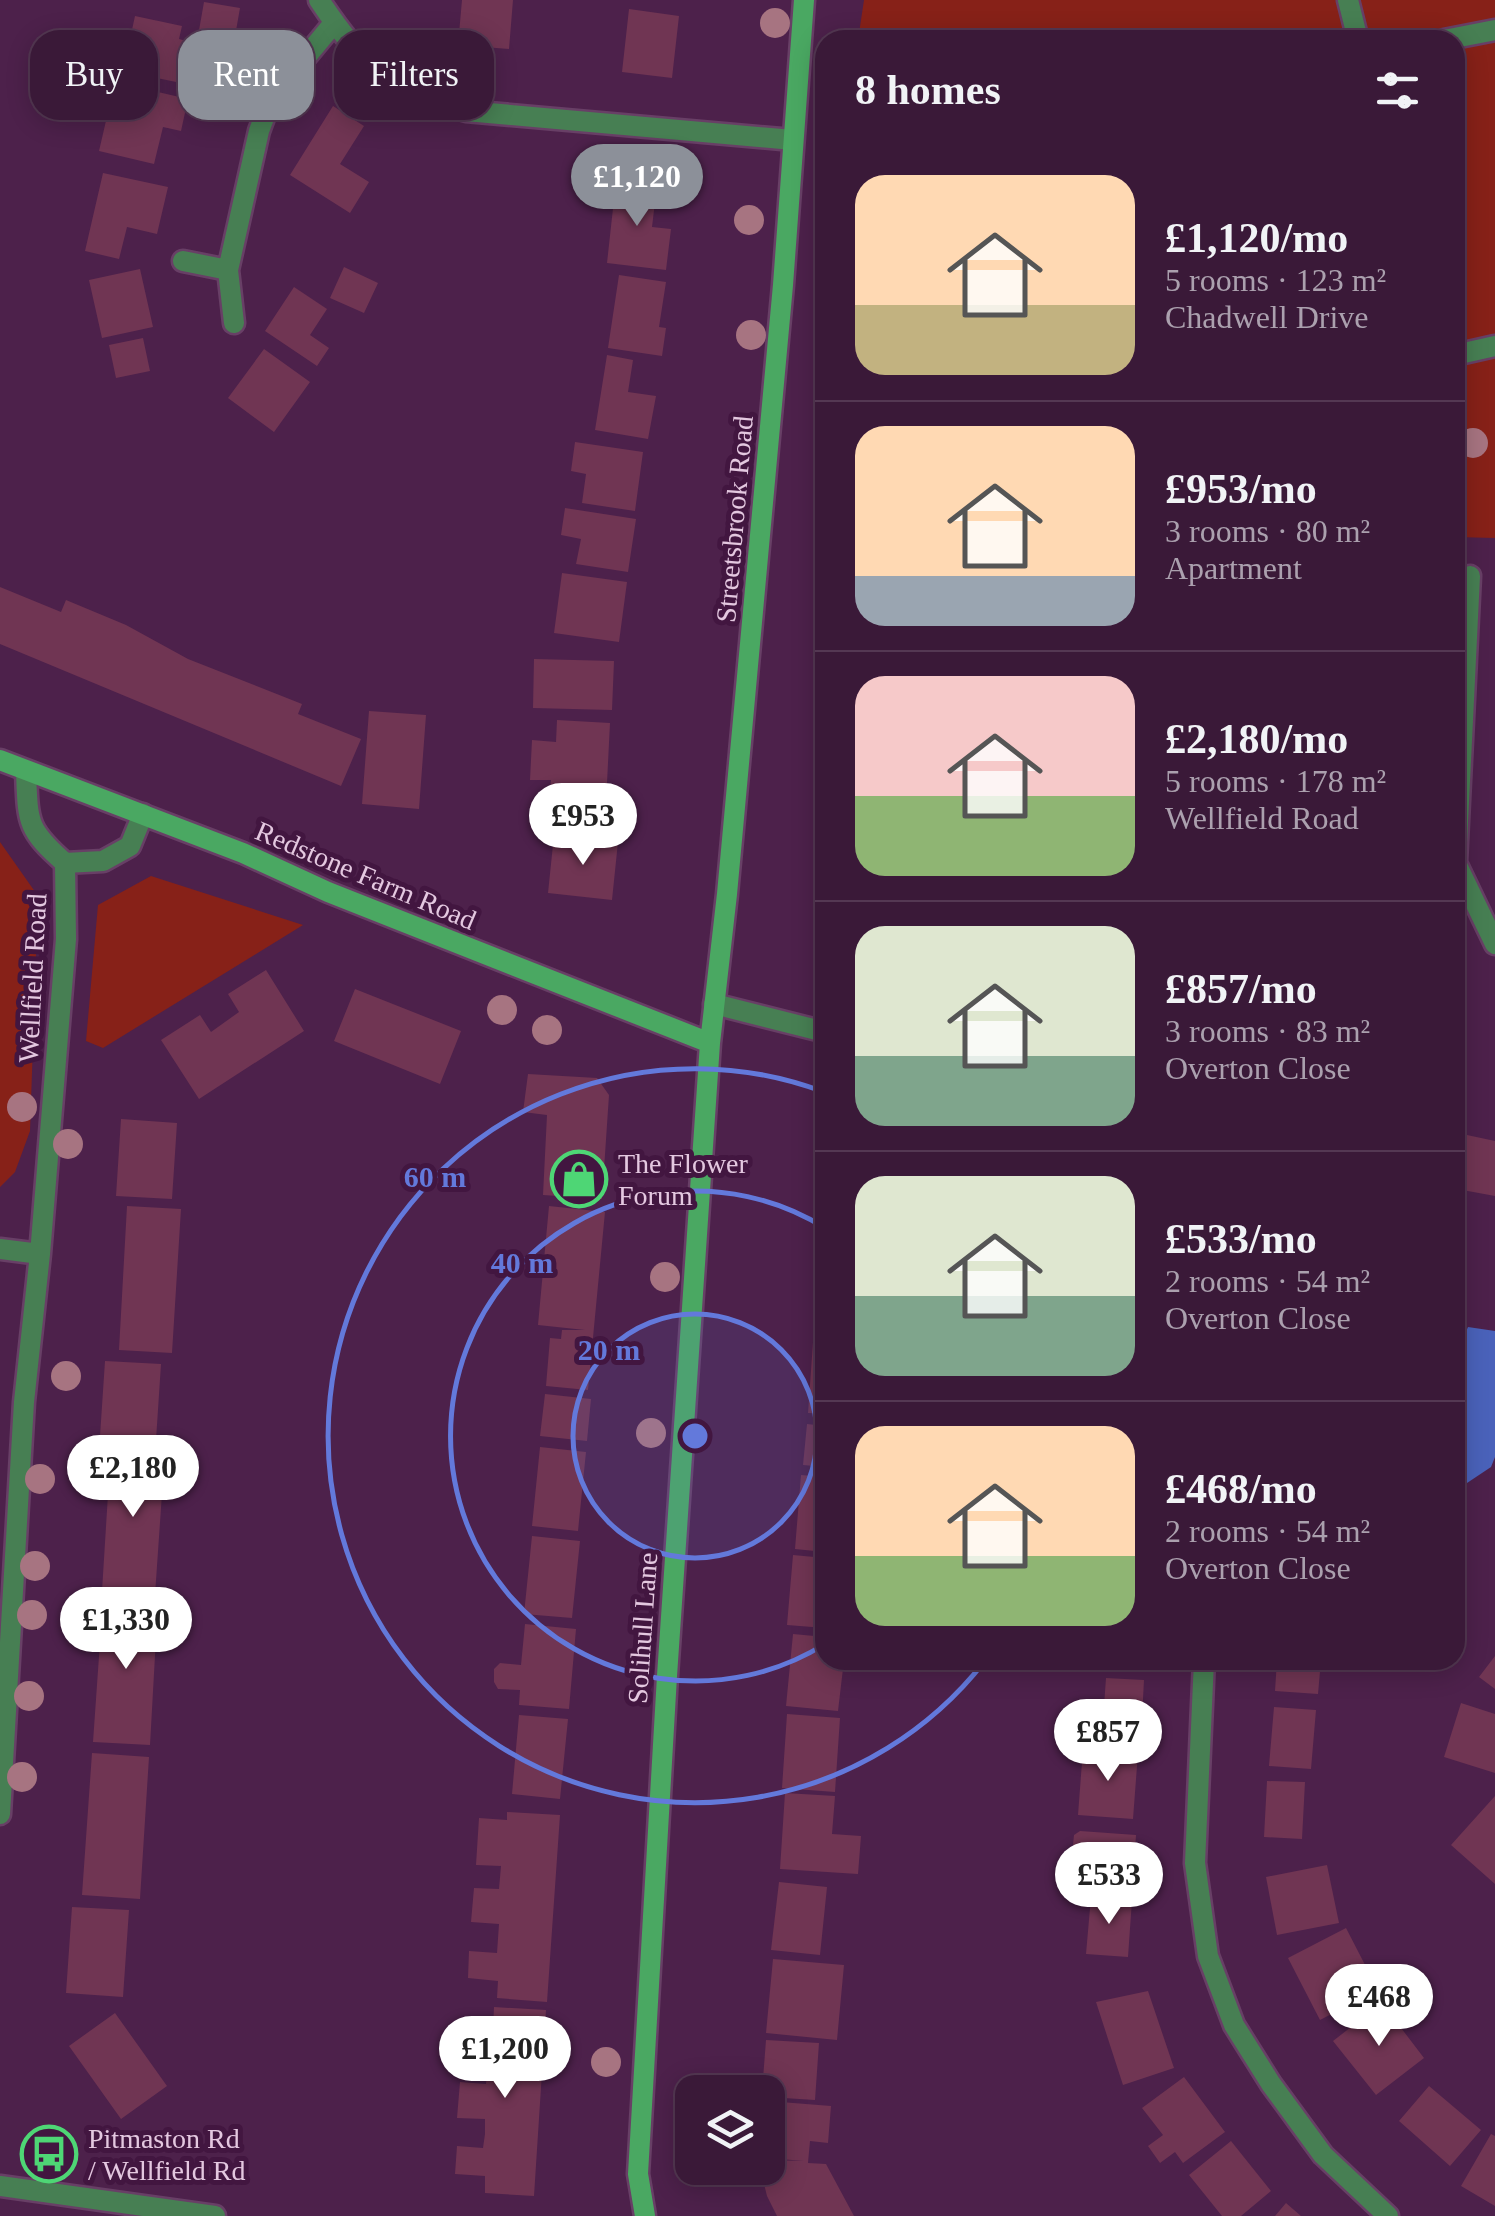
<!DOCTYPE html>
<html lang="en">
<head>
<meta charset="utf-8">
<style>
	:root { --surface:#3a1938; --page:#452643; --text:#f1f3f6; --muted:#aba0ae; --line:#543853; --accent:#8c9099 }
	body { margin:0; font-family:Georgia,serif; background:var(--page); color:var(--text); height:100vh; display:flex; flex-direction:column; font-size:38px; white-space:nowrap }
	* { box-sizing:border-box; margin:0 }
	p { font-size:32px; color:var(--muted) }
	.icon { flex:none; width:55px; height:55px; fill:none; stroke:currentColor; stroke-width:2; stroke-linecap:round; stroke-linejoin:round }
	.map { position:relative; flex:1; overflow:hidden }
	.details { position:absolute; left:815px; top:30px; width:650px; height:1640px; display:flex; flex-direction:column; background:var(--surface); border-radius:30px; box-shadow:0 5px 25px #0003,0 0 0 2px var(--line) }
	.details>* { flex:none }
	.top-card { position:absolute; left:30px; top:30px; width:635px; height:90px; display:flex; gap:20px }
	.controls { position:absolute; left:675px; top:2075px; display:grid; gap:20px }
	.controls a { display:grid; place-items:center; width:110px; height:110px; border-radius:20px; background:var(--surface); box-shadow:0 5px 25px #0003,0 0 0 2px var(--line); font-size:50px }
	.price { position:absolute; translate:-50% -85px; padding:0 22px; border-radius:35px; background:#fff; color:#222; font-size:32px; line-height:65px; filter:drop-shadow(0 2px 5px #0008) }
	.price::after { content:''; position:absolute; left:50%; top:60px; width:30px; height:22px; margin-left:-15px; background:inherit; clip-path:polygon(0 0,100% 0,50% 100%) }
	.price.on { background:var(--accent); color:#fff }
	ul { padding:0; list-style:none }
	li { display:flex; align-items:center; gap:30px; height:250px; padding:0 40px }
	li+li { border-top:2px solid var(--line) }
	li span { display:grid; place-items:center; flex:none; width:280px; height:200px; border-radius:30px; color:#555 }
	li>.icon { margin-inline-start:auto }
	span .icon { width:120px; height:120px; fill:#fffc; stroke-width:1 }
	li b { font-size:42px }
	h2 { display:flex; justify-content:space-between; align-items:center; height:120px; padding:0 40px; font-size:42px }
	.pill { padding:0 35px; border-radius:30px; background:var(--surface); box-shadow:0 5px 25px #0003,0 0 0 2px var(--line); font-size:35px; line-height:90px }
	.pill.on { background:var(--accent); color:#fff }
	.map>svg:first-child { display:block }
</style>
</head>
<body>
<div class="map">
<svg width="1495" height="2216" viewBox="0 0 1495 2216">
	<rect width="100%" height="100%" fill="#4d214b"/>
	<!-- green -->
	<path fill="#872118" d="M864,0H1495V538L1455,537V40H858Z
		M0,842L38,896L30,1131L15,1172L0,1187Z
		M151,876L303,925L103,1048L86,1041L98,905Z"/>
	<!-- water -->
	<path fill="#4a62ba" d="M1468,1327L1495,1331V1457L1491,1467L1455,1491V1357Z"/>
	<!-- building -->
	<path fill="#703553" d="M462,0H513L509,49L458,45Z
		M204,2L240,8L234,42L198,36Z
		M629,9L679,16L672,78L622,72Z
		M135,16L182,26L179,39L190,42L181,83L123,71Z
		M115,82L188,99L181,131L163,127L154,164L99,151Z
		M333,106L364,126L340,164L369,182L350,213L290,175Z
		M103,173L168,187L157,234L127,227L119,259L85,251Z
		M616,181L657,185L652,227L671,229L666,270L607,263Z
		M344,267L378,283L364,313L330,298Z
		M140,269L153,327L102,338L89,280Z
		M619,275L666,282L659,327L666,328L662,356L608,348Z
		M294,287L327,309L310,335L329,348L317,366L265,331Z
		M143,338L150,371L116,378L109,345Z
		M264,349L310,382L274,432L228,398Z
		M607,355L633,360L628,392L656,396L648,439L595,430Z
		M575,442L643,452L635,511L582,503L586,474L571,471Z
		M565,508L636,519L628,572L576,564L581,539L561,535Z
		M562,573L627,582L619,642L554,633Z
		M0,587L61,612L66,600L126,625L188,659L302,704L298,714L361,739L341,786L0,644Z
		M534,659L614,661L612,710L533,708Z
		M369,711L426,715L419,809L362,804Z
		M557,720L610,723L606,803L549,800L551,780H530L532,740L556,742Z
		M554,835L618,842L612,900L548,893Z
		M266,970L304,1031L199,1099L161,1040L200,1015L211,1032L239,1012L228,994Z
		M355,989L461,1031L440,1084L334,1041Z
		M528,1074L597,1078L609,1095L602,1199L543,1195L547,1115L523,1112Z
		M121,1119L177,1123L172,1199L116,1196Z
		M1467,1135L1495,1141V1196L1457,1189Z
		M127,1206L181,1209L172,1353L119,1350Z
		M549,1206L605,1212L588,1390L546,1386L550,1338L561,1339L562,1330H585L538,1325Z
		M815,1314L825,1315V1414L808,1413Z
		M105,1361L161,1364L156,1440L100,1436Z
		M545,1394L591,1399L587,1441L540,1436Z
		M807,1424L825,1426V1467L803,1465Z
		M111,1446L165,1450L155,1595L102,1591Z
		M540,1447L586,1452L578,1531L532,1526Z
		M801,1475L825,1477V1552L795,1549Z
		M532,1536L580,1541L572,1618L524,1614Z
		M793,1555L825,1558V1628L787,1625Z
		M103,1599L158,1602L150,1745L93,1742Z
		M525,1624L576,1629L569,1709L519,1705L520,1690L498,1689L494,1682V1669L500,1663L521,1665Z
		M793,1634L825,1637V1660H844L838,1711L786,1706Z
		M1495,1656V1689L1479,1677Z
		M1277,1660H1321L1318,1694L1275,1691Z
		M1106,1678L1144,1680L1141,1737L1102,1734Z
		M1461,1703L1495,1714V1773L1444,1757Z
		M1274,1707L1316,1710L1311,1769L1269,1766Z
		M787,1714L840,1718L835,1792L782,1788Z
		M519,1715L568,1719L560,1799L512,1794Z
		M1083,1749L1138,1753L1133,1819L1078,1815Z
		M92,1753L149,1757L140,1899L82,1895Z
		M1267,1781L1305,1782L1302,1839L1264,1837Z
		M785,1793L835,1796L832,1834L861,1836L858,1874L780,1869Z
		M1495,1796V1884L1451,1845Z
		M507,1812L560,1815L547,2002L497,1998L498,1981L468,1978L469,1951L497,1953L499,1924L471,1922L474,1888L499,1889L501,1866L476,1865L479,1818L507,1820Z
		M1080,1831L1136,1835L1132,1897L1076,1893L1079,1851L1073,1845L1074,1835Z
		M1327,1865L1339,1923L1277,1935L1266,1877Z
		M779,1882L827,1887L820,1955L771,1950Z
		M1091,1897L1132,1900L1128,1957L1086,1954Z
		M72,1907L129,1910L123,1997L66,1993Z
		M1346,1928L1378,1990L1320,2020L1288,1958Z
		M773,1959L844,1965L837,2040L766,2033Z
		M1148,1991L1174,2068L1123,2085L1096,2002Z
		M1382,2003L1424,2058L1376,2095L1333,2041Z
		M494,2007L546,2010L534,2196L485,2193V2176L455,2174L457,2146L483,2148L485,2134V2119L457,2118L460,2082L486,2084L488,2061L463,2060L465,2027L493,2029Z
		M115,2013L167,2086L121,2119L69,2046Z
		M766,2040L819,2043L815,2100L768,2097V2092H762Z
		M1184,2077L1225,2132L1183,2163L1175,2152L1160,2163L1148,2146L1163,2135L1142,2108Z
		M1429,2086L1481,2130L1450,2166L1399,2121Z
		M768,2101L831,2106L828,2143L810,2141L808,2163L826,2164L854,2216H777L767,2196L760,2168H768V2160L804,2161L768,2158Z
		M1491,2134L1495,2136V2206L1461,2186Z
		M1231,2141L1271,2191L1241,2216H1222L1189,2175Z
		M1286,2203L1301,2216H1275Z"/>
	<g fill="none" stroke-linecap="round" stroke-linejoin="round">
		<!-- lane casing -->
		<g stroke="#683f66" stroke-width="25">
			<path id="lane" d="M1348,0L1358,40
				M1444,40L1495,30
				M1455,355L1495,346
				M714,1004L825,1032"/>
		</g>
		<!-- street casing -->
		<g stroke="#683f66" stroke-width="25">
			<path id="street" d="M319,0C361,63 391,92 466,111L793,140
				M183,261L228,270L234,323
				M228,270L259,131L271,99L334,23
				M1470,576L1456,863L1495,944
				M65,863L103,861L130,846L143,814
				M0,1249L40,1254
				M1204,1660L1195,1863L1208,1956L1234,2025L1271,2084L1323,2155L1388,2216
				M0,1814L24,1402L40,1254L66,939L65,863C26,829 28,822 26,771
				M0,2186L215,2216"/>
		</g>
		<!-- secondary casing -->
		<g stroke="#683f66" stroke-width="25">
			<path id="secondary" d="M0,760L243,853L328,892L710,1043
				M645,2216L638,2174L667,1676L710,1043L727,894L783,285L804,0"/>
		</g>
		<!-- lane -->
		<use href="#lane" stroke="#477f53" stroke-width="20"/>
		<!-- street -->
		<use href="#street" stroke="#477f53" stroke-width="20"/>
		<!-- secondary -->
		<use href="#secondary" stroke="#4aa862" stroke-width="20"/>
	</g>
	<!-- trees -->
	<g fill="#a77481">
		<circle cx="775" cy="23" r="15"/>
		<circle cx="749" cy="220" r="15"/>
		<circle cx="751" cy="335" r="15"/>
		<circle cx="1473" cy="443" r="15"/>
		<circle cx="502" cy="1010" r="15"/>
		<circle cx="547" cy="1030" r="15"/>
		<circle cx="22" cy="1107" r="15"/>
		<circle cx="68" cy="1144" r="15"/>
		<circle cx="665" cy="1277" r="15"/>
		<circle cx="66" cy="1376" r="15"/>
		<circle cx="651" cy="1433" r="15"/>
		<circle cx="40" cy="1479" r="15"/>
		<circle cx="35" cy="1566" r="15"/>
		<circle cx="32" cy="1615" r="15"/>
		<circle cx="29" cy="1696" r="15"/>
		<circle cx="22" cy="1777" r="15"/>
		<circle cx="606" cy="2062" r="15"/>
	</g>
	<!-- distance rings -->
	<circle cx="695" cy="1436" r="122" fill="#6379db" fill-opacity=".12"/>
	<g fill="none" stroke="#6379db" stroke-width="5">
		<circle cx="695" cy="1436" r="122"/>
		<path d="M825 1644A245 245 0 1 1 825 1228"/>
		<path d="M984 1662A367 367 0 1 1 824 1092"/>
	</g>
	<!-- icons -->
	<defs>
		<g id="shop-ring" transform="scale(2.875)"><circle r="9.5" fill="#421640" stroke="#4ed675" stroke-width="1.5"/><path d="M-5-2.5h2.3a2.7 3.5 0 0 1 5.4 0H5L5.5 6h-11ZM-1.5-2.5h3a1.5 2.3 0 0 0-3 0Z" fill="#4ed675"/></g>
		<g id="bus-ring" transform="scale(2.875)"><circle r="9.5" fill="#421640" stroke="#4ed675" stroke-width="1.5"/><path d="M-5-6H5V4H4V6H2V4H-2V6H-4V4H-5ZM-3.5-4V0h7V-4ZM-3.5 1.2v1.5H-2V1.2ZM2 1.2v1.5H3.5V1.2Z" fill="#4ed675"/></g>
	</defs>
	<g fill-rule="evenodd">
		<use href="#shop-ring" x="579" y="1179"/>
		<use href="#bus-ring" x="49" y="2154"/>
	</g>
	<g text-anchor="middle" stroke-width="10" stroke-linejoin="round" paint-order="stroke">
		<!-- street labels -->
		<g font-size="28" fill="#e4c8e0" stroke="#421640">
			<text transform="translate(734 519) rotate(-85)" y="10">Streetsbrook Road</text>
			<text transform="translate(366 875) rotate(23)" y="10">Redstone Farm Road</text>
			<text transform="translate(32 978) rotate(-87)" y="10">Wellfield Road</text>
			<text transform="translate(642 1628) rotate(-86)" y="10">Solihull Lane</text>
		</g>
		<!-- poi labels -->
		<g font-size="28" fill="#e4c8e0" stroke="#421640" text-anchor="start">
			<text x="618" y="1173">The Flower<tspan x="618" dy="32">Forum</tspan></text>
			<text x="88" y="2148">Pitmaston Rd<tspan x="88" dy="32">/ Wellfield Rd</tspan></text>
		</g>
	</g>
	<circle cx="695" cy="1436" r="15" fill="#6379db" stroke="#421640" stroke-width="5"/>
	<g font-size="30" text-anchor="middle" font-weight="bold" fill="#6379db" stroke="#421640" stroke-width="10" stroke-linejoin="round" paint-order="stroke">
		<text x="435" y="1187">60 m</text>
		<text x="522" y="1273">40 m</text>
		<text x="609" y="1360">20 m</text>
	</g>
</svg>
<div class="controls">
<a><svg class="icon" aria-label="layers" viewBox="0 0 24 24"><path d="M12 4l9 5-9 5-9-5zM3 14l9 5 9-5"/></svg></a>
</div>
<b class="price on" style="left:637px;top:229px">£1,120</b>
<b class="price" style="left:583px;top:868px">£953</b>
<b class="price" style="left:133px;top:1520px">£2,180</b>
<b class="price" style="left:126px;top:1672px">£1,330</b>
<b class="price" style="left:1108px;top:1784px">£857</b>
<b class="price" style="left:1109px;top:1927px">£533</b>
<b class="price" style="left:1379px;top:2049px">£468</b>
<b class="price" style="left:505px;top:2101px">£1,200</b>
<div class="top-card">
<a class="pill">Buy</a>
<a class="pill on">Rent</a>
<a class="pill">Filters</a>
</div>
<section class="details">
<h2>8 homes<svg class="icon" aria-label="filters" viewBox="0 0 24 24"><path d="M4 7h16M4 17h16"/><circle cx="9" cy="7" r="2"/><circle cx="15" cy="17" r="2"/></svg></h2>
<ul>
<li><span style="background:linear-gradient(#ffd9b3 65%,#c2b280 0)"><svg class="icon" aria-label="home" viewBox="0 0 24 24"><path d="M3 11l9-7 9 7M6 9v11h12V9"/></svg></span><div><b>£1,120/mo</b><p>5 rooms · 123 m²</p><p>Chadwell Drive</p></div></li>
<li><span style="background:linear-gradient(#ffd9b3 75%,#9aa5b1 0)"><svg class="icon" aria-label="home" viewBox="0 0 24 24"><path d="M3 11l9-7 9 7M6 9v11h12V9"/></svg></span><div><b>£953/mo</b><p>3 rooms · 80 m²</p><p>Apartment</p></div></li>
<li><span style="background:linear-gradient(#f6c9c9 60%,#8fb573 0)"><svg class="icon" aria-label="home" viewBox="0 0 24 24"><path d="M3 11l9-7 9 7M6 9v11h12V9"/></svg></span><div><b>£2,180/mo</b><p>5 rooms · 178 m²</p><p>Wellfield Road</p></div></li>
<li><span style="background:linear-gradient(#dfe7d0 65%,#7fa58c 0)"><svg class="icon" aria-label="home" viewBox="0 0 24 24"><path d="M3 11l9-7 9 7M6 9v11h12V9"/></svg></span><div><b>£857/mo</b><p>3 rooms · 83 m²</p><p>Overton Close</p></div></li>
<li><span style="background:linear-gradient(#dfe7d0 60%,#7fa58c 0)"><svg class="icon" aria-label="home" viewBox="0 0 24 24"><path d="M3 11l9-7 9 7M6 9v11h12V9"/></svg></span><div><b>£533/mo</b><p>2 rooms · 54 m²</p><p>Overton Close</p></div></li>
<li><span style="background:linear-gradient(#ffd9b3 65%,#8fb573 0)"><svg class="icon" aria-label="home" viewBox="0 0 24 24"><path d="M3 11l9-7 9 7M6 9v11h12V9"/></svg></span><div><b>£468/mo</b><p>2 rooms · 54 m²</p><p>Overton Close</p></div></li>
</ul>
</section>
</div>
</body>
</html>
